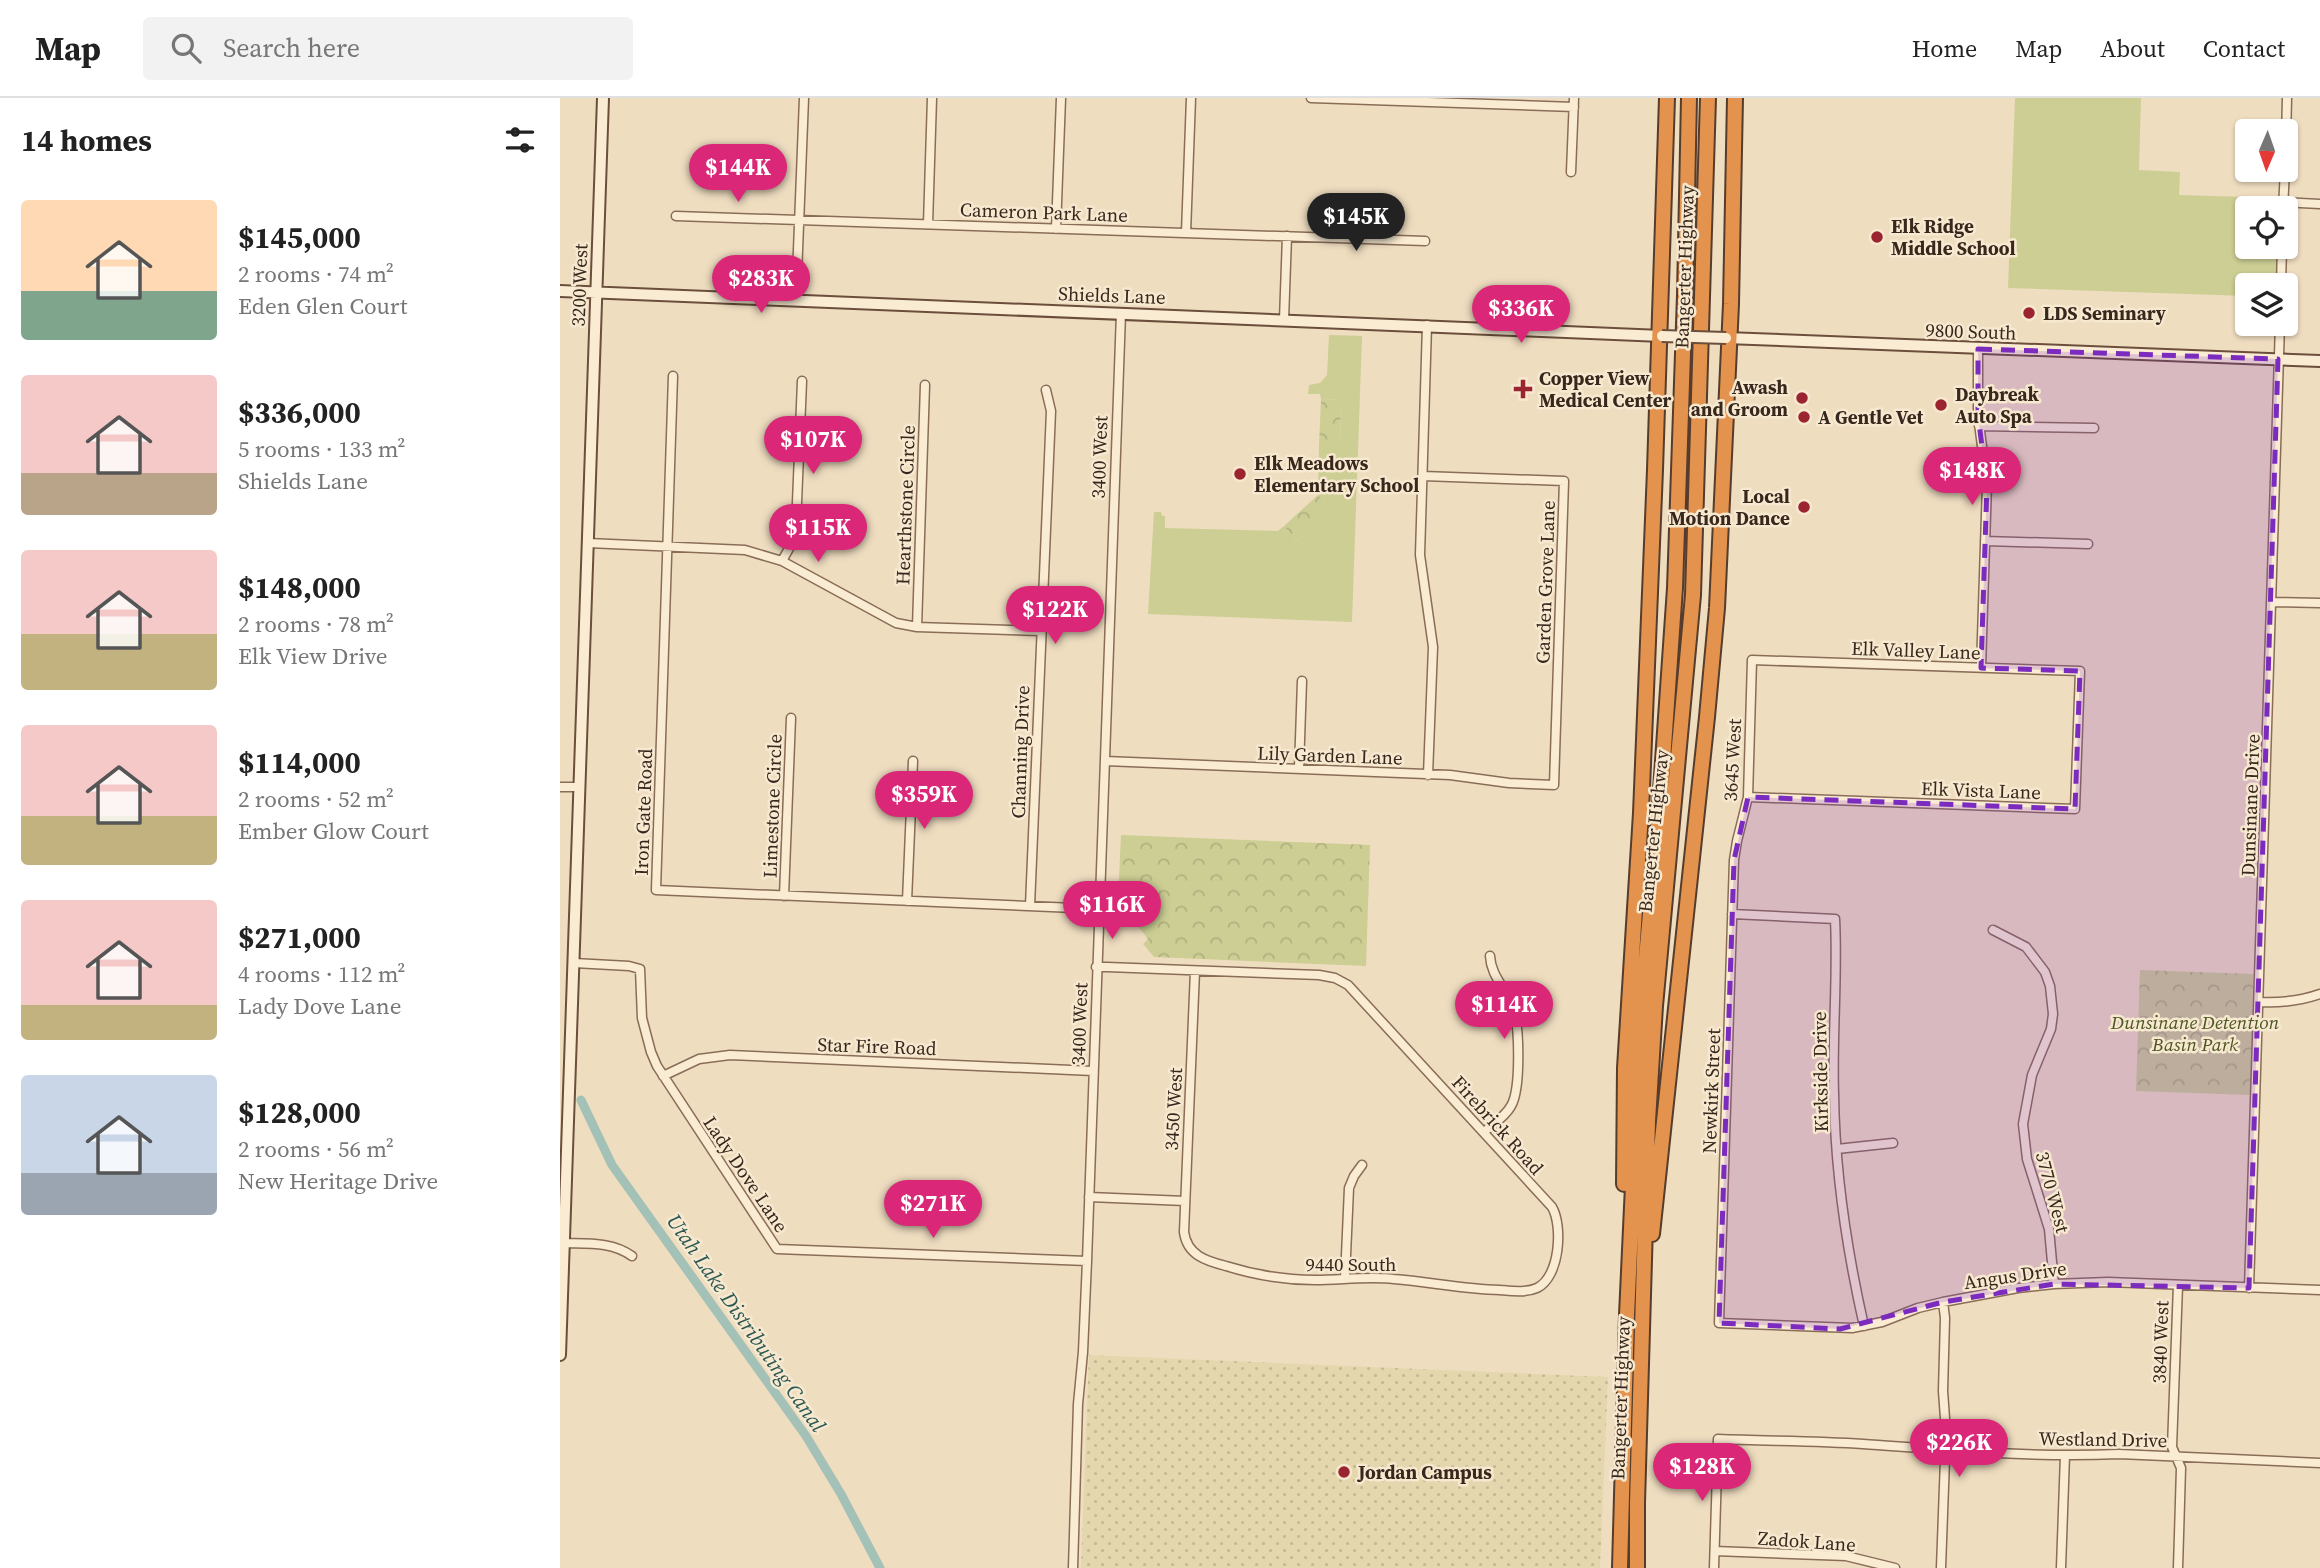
<!DOCTYPE html>
<html lang="en">
<head>
<meta charset="utf-8">
<style>
	:root { --surface:#fff; --page:#f2f2f2; --text:#222; --muted:#767676; --line:#e0e0e0; --accent:#db2777 }
	body { margin:0; font-family:"Source Serif 4",serif; background:var(--page); color:var(--text); height:100vh; display:flex; flex-direction:column; font-size:26px; white-space:nowrap }
	* { box-sizing:border-box; margin:0 }
	p { font-size:23px; color:var(--muted) }
	.icon { flex:none; width:38px; height:38px; fill:none; stroke:currentColor; stroke-width:2; stroke-linecap:round; stroke-linejoin:round }
	.map { position:relative; flex:1; overflow:hidden }
	.details { display:flex; flex-direction:column; background:var(--surface); width:560px }
	.details>* { flex:none }
	.needle { width:46px; rotate:182deg }
	.tools { position:absolute; left:1675px; top:21px; display:grid; gap:14px }
	.tools a { display:grid; place-items:center; width:63px; height:63px; border-radius:7px; background:var(--surface); box-shadow:0 2px 5px #0004; font-size:35px }
	.price { position:absolute; translate:-50% -60px; padding:0 16px; border-radius:24px; background:var(--accent); color:#fff; font-size:23px; line-height:46px; filter:drop-shadow(0 2px 4px #0008) }
	.price::after { content:''; position:absolute; left:50%; top:42px; width:21px; height:16px; margin-left:-10px; background:inherit; clip-path:polygon(0 0,100% 0,50% 100%) }
	.price.selected { background:#222; color:#fff }
	ul { padding:0; list-style:none }
	li { display:flex; align-items:center; gap:21px; height:175px; padding:0 21px }
	li span { display:grid; place-items:center; flex:none; width:196px; height:140px; border-radius:7px; color:#555 }
	li>.icon { margin-inline-start:auto }
	span .icon { width:84px; height:84px; fill:#fffc; stroke-width:1 }
	li b { font-size:30px }
	h2 { display:flex; justify-content:space-between; align-items:center; height:84px; padding:0 21px; font-size:30px }
	header { display:flex; align-items:center; gap:42px; box-sizing:border-box; height:98px; padding:0 35px; background:var(--surface); border-bottom:2px solid var(--line) }
	header strong { font-size:33px }
	nav { display:flex; gap:38px; margin-inline-start:auto; font-size:24px }
	.search { width:490px; height:63px; background:var(--page); display:flex; align-items:center; gap:18px; box-sizing:border-box; padding:0 24px; border-radius:7px; color:var(--muted); font-size:26px }
	main { display:flex; flex:1; min-height:0 }
	.map>svg:first-child { display:block }
</style>
</head>
<body>
<header>
<strong>Map</strong>
<div class="search"><svg class="icon" aria-label="search" viewBox="0 0 24 24"><circle cx="10" cy="10" r="6"/><path d="M15 15l6 6"/></svg>Search here</div>
<nav><a>Home</a><a>Map</a><a>About</a><a>Contact</a></nav>
</header>
<main>
<section class="details">
<h2>14 homes<svg class="icon" aria-label="filters" viewBox="0 0 24 24"><path d="M4 7h16M4 17h16"/><circle cx="9" cy="7" r="2"/><circle cx="15" cy="17" r="2"/></svg></h2>
<ul>
<li><span style="background:linear-gradient(#ffd9b3 65%,#7fa58c 0)"><svg class="icon" aria-label="home" viewBox="0 0 24 24"><path d="M3 11l9-7 9 7M6 9v11h12V9"/></svg></span><div><b>$145,000</b><p>2 rooms · 74 m²</p><p>Eden Glen Court</p></div></li>
<li><span style="background:linear-gradient(#f6c9c9 70%,#b9a48a 0)"><svg class="icon" aria-label="home" viewBox="0 0 24 24"><path d="M3 11l9-7 9 7M6 9v11h12V9"/></svg></span><div><b>$336,000</b><p>5 rooms · 133 m²</p><p>Shields Lane</p></div></li>
<li><span style="background:linear-gradient(#f6c9c9 60%,#c2b280 0)"><svg class="icon" aria-label="home" viewBox="0 0 24 24"><path d="M3 11l9-7 9 7M6 9v11h12V9"/></svg></span><div><b>$148,000</b><p>2 rooms · 78 m²</p><p>Elk View Drive</p></div></li>
<li><span style="background:linear-gradient(#f6c9c9 65%,#c2b280 0)"><svg class="icon" aria-label="home" viewBox="0 0 24 24"><path d="M3 11l9-7 9 7M6 9v11h12V9"/></svg></span><div><b>$114,000</b><p>2 rooms · 52 m²</p><p>Ember Glow Court</p></div></li>
<li><span style="background:linear-gradient(#f6c9c9 75%,#c2b280 0)"><svg class="icon" aria-label="home" viewBox="0 0 24 24"><path d="M3 11l9-7 9 7M6 9v11h12V9"/></svg></span><div><b>$271,000</b><p>4 rooms · 112 m²</p><p>Lady Dove Lane</p></div></li>
<li><span style="background:linear-gradient(#c9d6e8 70%,#9aa5b1 0)"><svg class="icon" aria-label="home" viewBox="0 0 24 24"><path d="M3 11l9-7 9 7M6 9v11h12V9"/></svg></span><div><b>$128,000</b><p>2 rooms · 56 m²</p><p>New Heritage Drive</p></div></li>
</ul>
</section>
<div class="map">
<svg width="1760" height="1470" viewBox="0 0 1760 1470">
	<defs>
		<pattern id="farmland-dots" width="8" height="8" patternUnits="userSpaceOnUse" patternTransform="scale(1.75)"><rect width="8" height="8" fill="#e5d7ad"/><path d="M2 2h.1M6 6h.1" fill="none" stroke="#c5b994" stroke-width="1.8" stroke-linecap="round"/></pattern>
		<pattern id="forest-crowns" width="20" height="18" patternUnits="userSpaceOnUse" patternTransform="scale(1.75)"><rect width="20" height="18" fill="#ccce94"/><path d="M2 6a3 3 0 1 1 6 0M12 15a3 3 0 1 1 6 0" fill="none" stroke="#b0b17f"/></pattern>
	</defs>
	<rect width="100%" height="100%" fill="#efddc0"/>
	<!-- farmland -->
	<path fill="url(#farmland-dots)" d="M529,1257L1048,1279L1040,1470H521Z"/>
	<!-- grass -->
	<path fill="#ccce94" d="M1455,0H1581L1579,72L1620,74L1619,97L1719,100L1718,110H1687V149H1717L1716,187H1687V198L1448,190Z
		M769,237L802,238L792,524L588,516L594,414H601L602,418H605V430L718,433L724,428L737,443L771,411L758,397L759,348H780L781,302L761,301L760,296H748L749,287L760,285L767,277Z"/>
	<!-- forest -->
	<path fill="url(#forest-crowns)" d="M761,301L781,302L780,348H759Z
		M758,397L772,411L737,443L724,428Z
		M561,737L810,747L806,868L594,859L583,846L588,841L558,803Z
		M1580,872L1693,876L1691,997L1576,993Z"/>
	<g fill="none" stroke-linecap="round" stroke-linejoin="round">
		<!-- canal -->
		<path stroke="#a3c1b6" stroke-width="9" d="M21,1002L52,1067L246,1338L281,1396L320,1470"/>
		<!-- street casing -->
		<g stroke="#896d57" stroke-width="11">
			<path id="street" d="M751,0L1014,9
				M1726,43L1727,0
				M1011,74L1014,0
				M1723,104L1760,106
				M1723,110L1725,72
				M116,118L865,143
				M368,126L372,0
				M496,131L501,0
				M626,135L631,0
				M1721,187L1722,149
				M236,203L244,0
				M724,222L727,138
				M867,227L860,457L873,549L868,677
				M1418,251V318L1427,386L1421,570
				M113,278L96,792L538,811
				M1419,328L1534,330
				M1425,443L1528,446
				M28,445L185,452L222,463L336,525L357,529L481,533
				M222,463L232,445L236,429L242,283
				M1712,504L1760,505
				M357,529L365,287
				M545,663L890,677L949,685L994,687L1004,383L863,378
				M739,671L742,583
				M0,689H20
				M1188,699L1515,711L1520,573L1192,562L1188,699L1177,743L1174,762L1159,1225L1292,1230L1322,1224L1358,1210L1383,1204L1458,1190L1494,1186L1548,1184L1760,1192
				M224,798L231,620
				M347,803L353,663
				M470,808L491,313L486,292
				M1172,816L1275,821C1278,879 1272,938 1274,996C1275,1074 1287,1153 1304,1228
				M1433,832L1466,849L1485,874L1490,888L1493,916L1491,931L1472,977L1463,1026L1467,1061L1489,1131L1494,1186
				M14,865L69,868L80,871L82,920L91,954L97,968L217,1151L527,1163
				M536,869H547L759,877L775,880L788,887L992,1109C1003,1128 1000,1179 977,1190C966,1195 952,1193 940,1192C904,1191 870,1184 834,1181C808,1178 781,1182 755,1182C724,1182 695,1177 666,1168C646,1163 627,1157 624,1134L635,873
				M1699,904C1720,905 1740,903 1760,896
				M103,978L139,961L170,957L533,973
				M924,1034C933,1026 945,1019 951,1008C961,991 960,925 952,907C945,889 931,878 930,858
				M1277,1051L1333,1045
				M529,1099L625,1103
				M1,1145C26,1146 51,1143 72,1158
				M785,1180L789,1090L794,1078L802,1067
				M1618,1187L1612,1349L1621,1370L1618,1470
				M1689,1190L1720,226
				M1155,1453L1286,1458L1335,1470
				M513,1470L518,1306L523,1254L527,1163L561,215
				M1154,1470L1158,1341C1206,1343 1255,1343 1303,1346C1388,1352 1474,1360 1559,1356L1760,1365
				M1381,1470L1386,1334L1383,1293L1385,1220L1383,1204
				M1501,1470L1505,1357"/>
		</g>
		<!-- secondary casing -->
		<g stroke="#6b4e3b" stroke-width="14">
			<path id="secondary" d="M0,193L1102,238
				M1166,240L1760,263
				M0,1257L43,0"/>
		</g>
		<!-- highway casing -->
		<g stroke="#563c2c" stroke-width="18">
			<path id="highway" d="M1064,1086L1065,970L1081,715L1095,372L1107,0
				M1092,1136L1147,619L1157,510L1171,206L1175,0
				M1060,1470L1067,1217L1081,915L1100,706L1115,490L1125,197L1129,0
				M1077,1470V1405L1088,1023L1095,908L1133,497L1148,0"/>
		</g>
		<!-- street -->
		<use href="#street" stroke="#faebd3" stroke-width="8"/>
		<!-- secondary -->
		<use href="#secondary" stroke="#faebd3" stroke-width="10"/>
		<!-- highway -->
		<use href="#highway" stroke="#e3934d" stroke-width="14"/>
		<!-- secondary-bridge casing -->
		<g stroke="#6b4e3b" stroke-width="14" stroke-linecap="butt">
			<path id="secondary-bridge" d="M1102,238L1166,240"/>
		</g>
		<!-- secondary-bridge -->
		<use href="#secondary-bridge" stroke="#faebd3" stroke-width="10"/>
	</g>
	<!-- marked area -->
	<path fill="#7b2cbf" fill-opacity="0.2" stroke="#7b2cbf" stroke-width="5" stroke-dasharray="14 9" stroke-linejoin="round" d="M1418,251L1718,261L1689,1190L1494,1186L1383,1204L1280,1231L1159,1225L1174,762L1188,699L1515,711L1520,573L1421,570L1427,386L1418,318Z"/>
	<!-- markers -->
	<g fill="#9a2531" stroke="#f7e8d0" stroke-width="2.5">
		<circle cx="1317" cy="139" r="7"/>
		<circle cx="1469" cy="215" r="7"/>
		<path d="M959.5 280.5h7v7h7v7h-7v7h-7v-7h-7v-7h7z"/>
		<circle cx="1242" cy="300" r="7"/>
		<circle cx="1381" cy="307" r="7"/>
		<circle cx="1244" cy="319" r="7"/>
		<circle cx="680" cy="376" r="7"/>
		<circle cx="1244" cy="409" r="7"/>
		<circle cx="784" cy="1374" r="7"/>
	</g>
	<g text-anchor="middle" stroke-width="5" stroke-linejoin="round" paint-order="stroke">
		<!-- street labels -->
		<g font-size="19" fill="#38271c" stroke="#f7e8d0">
			<text transform="translate(484 114) rotate(2)" y="7">Cameron Park Lane</text>
			<text transform="translate(1124 169) rotate(-88)" y="7">Bangerter Highway</text>
			<text transform="translate(19 187) rotate(-88)" y="7">3200 West</text>
			<text transform="translate(552 197) rotate(2)" y="7">Shields Lane</text>
			<text transform="translate(1411 233) rotate(2)" y="7">9800 South</text>
			<text transform="translate(539 359) rotate(-88)" y="7">3400 West</text>
			<text transform="translate(345 407) rotate(-88)" y="7">Hearthstone Circle</text>
			<text transform="translate(985 484) rotate(-88)" y="7">Garden Grove Lane</text>
			<text transform="translate(1356 552) rotate(2)" y="7">Elk Valley Lane</text>
			<text transform="translate(460 654) rotate(-88)" y="7">Channing Drive</text>
			<text transform="translate(770 657) rotate(2)" y="7">Lily Garden Lane</text>
			<text transform="translate(1172 662) rotate(-87)" y="7">3645 West</text>
			<text transform="translate(1421 692) rotate(2)" y="7">Elk Vista Lane</text>
			<text transform="translate(1690 707) rotate(-88)" y="7">Dunsinane Drive</text>
			<text transform="translate(212 708) rotate(-88)" y="7">Limestone Circle</text>
			<text transform="translate(83 714) rotate(-88)" y="7">Iron Gate Road</text>
			<text transform="translate(1093 733) rotate(-84)" y="7">Bangerter Highway</text>
			<text transform="translate(519 926) rotate(-88)" y="7">3400 West</text>
			<text transform="translate(317 948) rotate(2)" y="7">Star Fire Road</text>
			<text transform="translate(1260 974) rotate(-91)" y="7">Kirkside Drive</text>
			<text transform="translate(1151 993) rotate(-88)" y="7">Newkirk Street</text>
			<text transform="translate(613 1011) rotate(-87)" y="7">3450 West</text>
			<text transform="translate(938 1027) rotate(48)" y="7">Firebrick Road</text>
			<text transform="translate(186 1076) rotate(56)" y="7">Lady Dove Lane</text>
			<text transform="translate(1493 1094) rotate(75)" y="7">3770 West</text>
			<text x="791" y="1173">9440 South</text>
			<text transform="translate(1455 1177) rotate(-8)" y="7">Angus Drive</text>
			<text transform="translate(1600 1244) rotate(-88)" y="7">3840 West</text>
			<text transform="translate(1060 1300) rotate(-88)" y="7">Bangerter Highway</text>
			<text transform="translate(1543 1341) rotate(1)" y="7">Westland Drive</text>
			<text transform="translate(1247 1443) rotate(4)" y="7">Zadok Lane</text>
		</g>
		<!-- poi labels -->
		<g font-size="19" font-weight="bold" fill="#38271c" stroke="#f7e8d0" text-anchor="start">
			<text x="1331" y="135">Elk Ridge<tspan x="1331" dy="22">Middle School</tspan></text>
			<text x="1483" y="222">LDS Seminary</text>
			<text x="979" y="287">Copper View<tspan x="979" dy="22">Medical Center</tspan></text>
			<text x="1228" y="296" text-anchor="end">Awash<tspan x="1228" dy="22">and Groom</tspan></text>
			<text x="1395" y="303">Daybreak<tspan x="1395" dy="22">Auto Spa</tspan></text>
			<text x="1258" y="326">A Gentle Vet</text>
			<text x="694" y="372">Elk Meadows<tspan x="694" dy="22">Elementary School</tspan></text>
			<text x="1230" y="405" text-anchor="end">Local<tspan x="1230" dy="22">Motion Dance</tspan></text>
			<text x="798" y="1381">Jordan Campus</text>
		</g>
		<!-- park labels -->
		<g font-size="19" font-style="italic" fill="#4d5522" stroke="#f7e8d0">
			<text x="1635" y="931">Dunsinane Detention<tspan x="1635" dy="22">Basin Park</tspan></text>
		</g>
		<!-- water labels -->
		<g font-size="21" font-style="italic" fill="#2b5851" stroke="#f7e8d0">
			<text transform="translate(186 1225) rotate(55)" y="7">Utah Lake Distributing Canal</text>
		</g>
	</g>
</svg>
<div class="tools">
<a><svg class="needle" viewBox="-14 -14 28 28"><path d="M0-13l5 13h-10z" fill="#e53935"/><path d="M0 13l5-13h-10z" fill="#767676"/></svg></a>
<a><svg class="icon" aria-label="locate" viewBox="0 0 24 24"><circle cx="12" cy="12" r="6"/><path d="M12 2v4M12 18v4M2 12h4M18 12h4"/></svg></a>
<a><svg class="icon" aria-label="layers" viewBox="0 0 24 24"><path d="M12 4l9 5-9 5-9-5zM3 14l9 5 9-5"/></svg></a>
</div>
<b class="price" style="left:178px;top:106px">$144K</b>
<b class="price selected" style="left:796px;top:155px">$145K</b>
<b class="price" style="left:201px;top:217px">$283K</b>
<b class="price" style="left:961px;top:247px">$336K</b>
<b class="price" style="left:253px;top:378px">$107K</b>
<b class="price" style="left:1412px;top:409px">$148K</b>
<b class="price" style="left:258px;top:466px">$115K</b>
<b class="price" style="left:495px;top:548px">$122K</b>
<b class="price" style="left:364px;top:733px">$359K</b>
<b class="price" style="left:552px;top:843px">$116K</b>
<b class="price" style="left:944px;top:943px">$114K</b>
<b class="price" style="left:373px;top:1142px">$271K</b>
<b class="price" style="left:1399px;top:1381px">$226K</b>
<b class="price" style="left:1142px;top:1405px">$128K</b>
</div>
</main>
</body>
</html>
